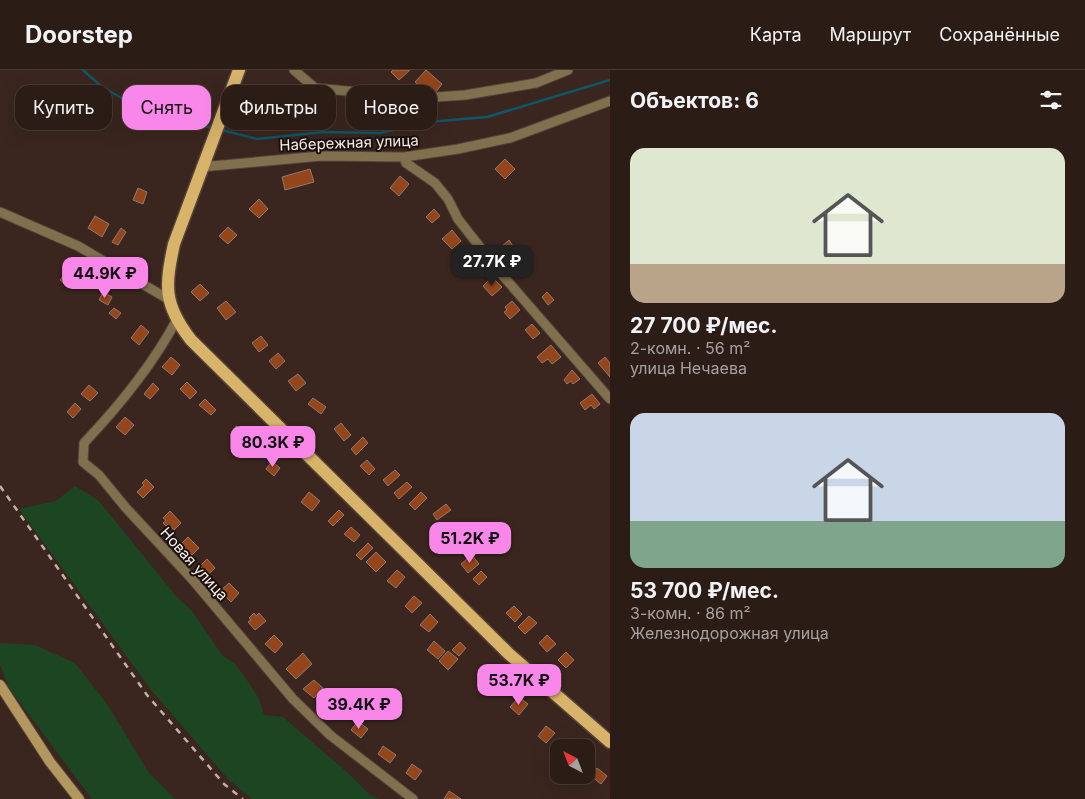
<!DOCTYPE html>
<html lang="ru">
<head>
<meta charset="utf-8">
<style>
	:root { --surface:#2c1c16; --page:#382923; --text:#f1f3f6; --muted:#a6a1a1; --line:#483a35; --accent:#f987e9 }
	body { margin:0; font-family:Inter,sans-serif; background:var(--page); color:var(--text); height:100vh; display:flex; flex-direction:column; font-size:19px; white-space:nowrap }
	* { box-sizing:border-box; margin:0 }
	p { font-size:16px; color:var(--muted) }
	.icon { flex:none; width:28px; height:28px; fill:none; stroke:currentColor; stroke-width:2; stroke-linecap:round; stroke-linejoin:round }
	.map { position:relative; flex:1; overflow:hidden }
	.details { display:flex; flex-direction:column; background:var(--surface); width:475px }
	.details>* { flex:none }
	.banner { position:absolute; left:15px; top:15px; width:475px; height:45px; display:flex; gap:10px }
	.needle { width:32px; rotate:318deg }
	.tools { position:absolute; left:550px; top:669px; display:grid; gap:10px }
	.tools a { display:grid; place-items:center; width:45px; height:45px; border-radius:10px; background:var(--surface); box-shadow:0 5px 20px #0002,0 0 0 1px var(--line); font-size:25px }
	.price { position:absolute; translate:-50% -42px; padding:0 11px; border-radius:10px; background:var(--accent); color:#111; font-size:16px; line-height:32px; filter:drop-shadow(0 1px 2px #0008) }
	.price::after { content:''; position:absolute; left:50%; top:30px; width:15px; height:11px; margin-left:-8px; background:inherit; clip-path:polygon(0 0,100% 0,50% 100%) }
	.price.current { background:#222; color:#fff }
	ul { padding:0; list-style:none }
	li { display:grid; align-content:center; gap:10px; height:265px; padding:0 20px }
	li span { display:grid; place-items:center; height:155px; border-radius:15px; color:#555 }
	li>.icon { margin-inline-start:auto }
	span .icon { width:90px; height:90px; fill:#fffc; stroke-width:1 }
	li b { font-size:21px }
	h2 { display:flex; justify-content:space-between; align-items:center; height:60px; padding:0 20px; font-size:21px }
	.chip { padding:0 18px; border-radius:15px; background:var(--surface); box-shadow:0 5px 20px #0002,0 0 0 1px var(--line); font-size:18px; line-height:45px }
	.chip.current { background:var(--accent); color:#111 }
	header { display:flex; align-items:center; gap:30px; box-sizing:border-box; height:70px; padding:0 25px; background:var(--surface); border-bottom:1px solid var(--line) }
	header strong { font-size:24px }
	nav { display:flex; gap:28px; margin-inline-start:auto; font-size:18px }
	main { display:flex; flex:1; min-height:0 }
	.map>svg:first-child { display:block }
</style>
</head>
<body>
<header>
<strong>Doorstep</strong>
<nav><a>Карта</a><a>Маршрут</a><a>Сохранённые</a></nav>
</header>
<main>
<div class="map">
<svg width="610" height="729" viewBox="0 0 610 729">
	<rect width="100%" height="100%" fill="#3a261e"/>
	<!-- green -->
	<path fill="#1c4622" d="M75,416L98,430L176,526L192,541L222,585L235,594L247,610L259,629L264,645L283,647L348,703L371,726L379,729H252L228,709L152,621L19,439L56,431Z
		M0,573L35,575L75,593L107,634L149,703L175,729H92L9,618L0,595Z"/>
	<g fill="none" stroke-linecap="round" stroke-linejoin="round">
		<!-- stream -->
		<path stroke="#0d5868" stroke-width="2.5" d="M83,0L102,17L154,46L214,58
			M222,60L257,69L323,62L380,63L428,52L487,47L610,10"/>
	</g>
	<!-- building -->
	<path fill="#94451a" stroke="#91796e" d="M393,0H410L399,10L391,2Z
		M426,0L442,14L432,27L415,12Z
		M505,89L515,99L505,109L495,99Z
		M310,99L314,112L285,120L282,107Z
		M400,106L409,114L399,126L390,118Z
		M138,118L147,122L143,134L133,130Z
		M259,129L268,139L259,148L249,139Z
		M434,139L440,146L432,153L426,147Z
		M95,146L109,154L102,167L88,158Z
		M228,157L237,165L228,174L219,166Z
		M121,158L126,162L118,175L112,172Z
		M452,160L461,171L452,179L442,169Z
		M509,170L513,176L505,183L500,178Z
		M473,185L481,193L469,204L462,195Z
		M68,200L77,207L69,217L60,210Z
		M492,207L502,217L492,226L483,216Z
		M200,214L209,223L200,231L191,222Z
		M103,222L112,227L108,235L99,230Z
		M547,222L554,230L548,235L542,227Z
		M226,231L236,242L226,250L217,238Z
		M512,231L520,240L510,249L504,242L507,240L505,237Z
		M114,238L121,243L116,249L109,243Z
		M532,254L540,263L533,269L525,260Z
		M141,255L149,262L139,275L131,268Z
		M261,266L268,275L259,282L252,273Z
		M551,275L561,287L552,294L548,289L542,293L537,287Z
		M278,283L285,291L276,299L269,291Z
		M171,287L180,295L172,305L162,297Z
		M605,287L610,293V307L598,293Z
		M572,300L580,309L573,314L571,311L567,314L564,310Z
		M298,304L306,313L296,321L288,311Z
		M187,312L197,322L190,329L180,319Z
		M153,313L159,319L150,329L144,324Z
		M89,315L98,323L90,331L81,324Z
		M592,324L600,334L594,339L591,335L585,340L580,333Z
		M313,328L326,337L321,344L308,334Z
		M205,329L216,340L211,345L199,335Z
		M75,333L81,339L73,348L67,342Z
		M125,347L134,355L125,365L116,357Z
		M341,353L351,365L344,371L334,359Z
		M236,356L251,367L245,375L230,365Z
		M363,367L368,373L356,385L351,379Z
		M367,390L375,399L369,405L360,396Z
		M272,391L280,398L274,406L266,399Z
		M395,400L400,405L388,416L383,410Z
		M146,409L154,417L143,428L137,422L144,415L142,413Z
		M407,412L412,417L399,429L394,423Z
		M309,422L320,431L312,441L301,432Z
		M421,422L427,428L415,440L409,434Z
		M446,434L451,440L437,450L433,444Z
		M339,440L344,445L333,456L328,451Z
		M170,441L181,453L174,460L168,454L166,456L163,453L166,450L163,448Z
		M351,457L360,465L354,472L344,464Z
		M458,460L466,469L456,478L449,469Z
		M188,467L199,478L192,485L181,474Z
		M368,473L373,478L361,490L356,485Z
		M376,482L386,492L376,502L366,492Z
		M472,485L479,494L468,503L461,494Z
		M207,489L215,498L208,505L200,496Z
		M397,500L405,507L396,518L387,511Z
		M481,501L487,507L479,515L473,509Z
		M229,513L239,523L231,532L220,521Z
		M414,526L422,533L412,543L405,536Z
		M514,536L522,544L515,552L506,543Z
		M254,543L256,546L259,543L266,551L255,560L248,552L251,550L249,548Z
		M430,544L438,552L429,562L420,555Z
		M529,546L537,553L525,564L518,557Z
		M274,565L283,574L275,583L265,574Z
		M547,565L556,574L547,582L539,573Z
		M434,571L445,581L438,589L427,580Z
		M460,572L466,578L459,586L452,580Z
		M448,581L458,589L448,600L439,591Z
		M566,582L574,590L566,598L558,590Z
		M303,583L312,594L296,609L286,599Z
		M489,603L502,613L495,622L482,612Z
		M314,610L323,618L314,628L303,619Z
		M519,627L528,634L519,645L510,637Z
		M330,629L343,639L335,648L323,639Z
		M358,651L368,659L361,668L351,660Z
		M546,656L555,663L546,673L538,666Z
		M383,676L396,685L390,693L378,684Z
		M412,694L422,701L415,710L406,703Z
		M597,698L607,706L601,714L591,706Z
		M449,721L461,729H444Z"/>
	<g fill="none" stroke-linecap="round" stroke-linejoin="round">
		<!-- street casing -->
		<g stroke="#55423a" stroke-width="11">
			<path id="street" d="M294,0L315,18L422,28L465,25L536,13L568,0
				M404,87L406,93L435,113L448,129L458,149L498,200L610,329
				M201,97L321,86L404,87L458,79L510,68L610,31
				M0,142L78,176L168,229
				M176,251C152,296 119,336 84,373L83,392L99,405L126,438L192,509L293,629L330,665L413,729"/>
		</g>
		<!-- secondary casing -->
		<g stroke="#55423a" stroke-width="12">
			<path id="secondary" d="M0,615L50,692L79,729"/>
		</g>
		<!-- primary casing -->
		<g stroke="#55423a" stroke-width="15">
			<path id="primary" d="M239,0L174,174C165,216 163,234 191,270L509,584L610,672"/>
		</g>
		<!-- street -->
		<use href="#street" stroke="#81704e" stroke-width="9"/>
		<!-- secondary -->
		<use href="#secondary" stroke="#b2975e" stroke-width="10"/>
		<!-- primary -->
		<use href="#primary" stroke="#d8b46a" stroke-width="12"/>
		<!-- rail -->
		<path stroke="#c1b1ab" stroke-width="2.5" stroke-dasharray="6 6" stroke-linecap="butt" d="M0,416L147,625L224,714L243,729"/>
	</g>
	<g text-anchor="middle" stroke-width="4" stroke-linejoin="round" paint-order="stroke">
		<!-- street labels -->
		<g font-size="15" fill="#fdeee9" stroke="#1b110e">
			<text transform="translate(349 73) rotate(-2)" y="5">Набережная улица</text>
			<text transform="translate(194 494) rotate(48)" y="5">Новая улица</text>
		</g>
	</g>
</svg>
<div class="tools">
<a><svg class="needle" viewBox="-14 -14 28 28"><path d="M0-13l5 13h-10z" fill="#e53935"/><path d="M0 13l5-13h-10z" fill="#a6a1a1"/></svg></a>
</div>
<b class="price current" style="left:492px;top:217px">27.7K ₽</b>
<b class="price" style="left:105px;top:229px">44.9K ₽</b>
<b class="price" style="left:273px;top:398px">80.3K ₽</b>
<b class="price" style="left:470px;top:494px">51.2K ₽</b>
<b class="price" style="left:519px;top:636px">53.7K ₽</b>
<b class="price" style="left:359px;top:660px">39.4K ₽</b>
<div class="banner">
<a class="chip">Купить</a>
<a class="chip current">Снять</a>
<a class="chip">Фильтры</a>
<a class="chip">Новое</a>
</div>
</div>
<section class="details">
<h2>Объектов: 6<svg class="icon" aria-label="filters" viewBox="0 0 24 24"><path d="M4 7h16M4 17h16"/><circle cx="9" cy="7" r="2"/><circle cx="15" cy="17" r="2"/></svg></h2>
<ul>
<li><span style="background:linear-gradient(#dfe7d0 75%,#b9a48a 0)"><svg class="icon" aria-label="home" viewBox="0 0 24 24"><path d="M3 11l9-7 9 7M6 9v11h12V9"/></svg></span><div><b>27 700 ₽/мес.</b><p>2-комн. · 56 m²</p><p>улица Нечаева</p></div></li>
<li><span style="background:linear-gradient(#c9d6e8 70%,#7fa58c 0)"><svg class="icon" aria-label="home" viewBox="0 0 24 24"><path d="M3 11l9-7 9 7M6 9v11h12V9"/></svg></span><div><b>53 700 ₽/мес.</b><p>3-комн. · 86 m²</p><p>Железнодорожная улица</p></div></li>
</ul>
</section>
</main>
</body>
</html>
